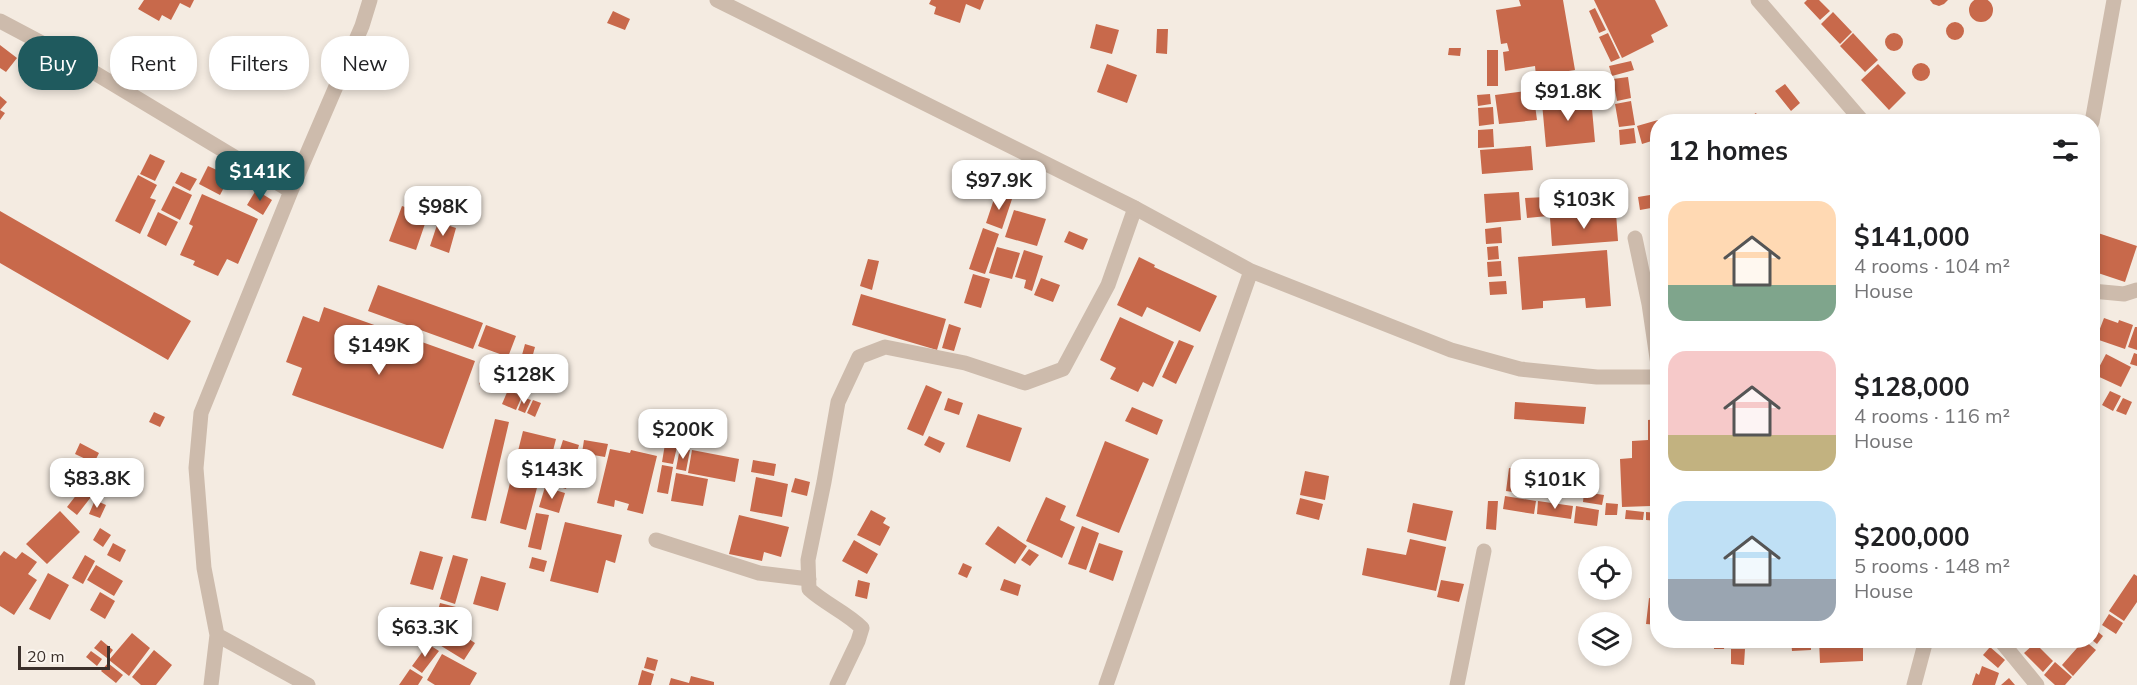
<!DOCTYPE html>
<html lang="en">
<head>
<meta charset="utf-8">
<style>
	:root { --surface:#fff; --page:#f2f2f2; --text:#202124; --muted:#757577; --accent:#1f5a5e }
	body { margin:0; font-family:Mulish,sans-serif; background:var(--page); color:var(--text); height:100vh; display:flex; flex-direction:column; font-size:22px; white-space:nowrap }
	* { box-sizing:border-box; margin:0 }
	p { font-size:20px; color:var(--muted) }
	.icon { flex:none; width:33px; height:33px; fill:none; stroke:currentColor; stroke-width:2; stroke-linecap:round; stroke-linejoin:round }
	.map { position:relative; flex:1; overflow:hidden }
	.details { position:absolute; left:1650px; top:114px; width:450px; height:534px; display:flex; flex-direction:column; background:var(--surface); border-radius:24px; box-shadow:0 3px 9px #0003 }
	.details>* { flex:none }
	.banner { position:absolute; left:18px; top:36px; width:570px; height:54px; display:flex; gap:12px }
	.tools { position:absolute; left:1578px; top:546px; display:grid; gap:12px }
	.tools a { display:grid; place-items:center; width:54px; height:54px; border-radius:50%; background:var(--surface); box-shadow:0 3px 9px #0003; font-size:30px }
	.scale { position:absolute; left:18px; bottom:15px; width:92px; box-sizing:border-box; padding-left:6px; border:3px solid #3b302b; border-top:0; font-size:16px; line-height:21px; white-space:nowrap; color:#3b302b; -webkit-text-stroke:4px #fbf5ee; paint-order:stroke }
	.price { position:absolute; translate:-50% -51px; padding:0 14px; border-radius:12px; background:#fff; color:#222; font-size:20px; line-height:39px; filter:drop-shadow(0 2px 3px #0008) }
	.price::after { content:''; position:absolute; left:50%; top:36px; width:18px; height:14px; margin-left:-9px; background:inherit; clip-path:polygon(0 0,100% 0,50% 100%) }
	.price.on { background:var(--accent); color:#fff }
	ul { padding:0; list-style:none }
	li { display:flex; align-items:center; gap:18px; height:150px; padding:0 18px }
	li span { display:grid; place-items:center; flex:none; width:168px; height:120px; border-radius:18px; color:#555 }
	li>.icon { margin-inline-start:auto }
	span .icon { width:72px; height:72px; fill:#fffc; stroke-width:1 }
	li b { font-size:26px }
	h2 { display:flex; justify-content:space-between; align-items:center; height:72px; padding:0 18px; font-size:26px }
	.pill { padding:0 21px; border-radius:24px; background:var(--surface); box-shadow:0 3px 9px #0003; font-size:21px; line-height:54px }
	.pill.on { background:var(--accent); color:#fff }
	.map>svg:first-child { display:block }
</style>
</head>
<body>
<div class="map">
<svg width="2137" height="685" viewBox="0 0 2137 685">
	<rect width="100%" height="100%" fill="#f4ebe1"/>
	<!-- building -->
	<path fill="#c8694b" d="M1969 10a12 12 0 1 1 24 0a12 12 0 1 1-24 0Z
		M144,0H194L190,8L180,3L171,20L162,15L159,21L138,9Z
		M931,0H984L980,10L966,4L960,23L934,14L936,7L929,4Z
		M1519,0H1563L1575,70L1536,76L1535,66L1505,71L1503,52L1509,51L1507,43L1501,44L1496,10L1521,6Z
		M1594,0H1655L1668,26L1651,35L1654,42L1622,58Z
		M1807,0H1819L1830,11L1820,20L1804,3Z
		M1930,0H1948L1944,4L1939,6L1933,4Z
		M1595,8L1606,30L1599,33L1589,11Z
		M613,11L630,19L625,30L607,23Z
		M1833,12L1852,32L1840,44L1821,24Z
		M1946 31a9 9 0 1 1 18 0a9 9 0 1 1-18 0Z
		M1096,24L1119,30L1112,54L1090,48Z
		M1157,29H1168L1167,54L1156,53Z
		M1885 42a9 9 0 1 1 18 0a9 9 0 1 1-18 0Z
		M1608,33L1620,58L1611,62L1599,37Z
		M1853,33L1878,60L1865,72L1840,46Z
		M0,45L17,58L6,72L0,68Z
		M1449,48H1461L1460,56L1448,55Z
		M1487,50H1498V86H1487Z
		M1631,61L1634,70L1612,76L1609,66Z
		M1912 72a9 9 0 1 1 18 0a9 9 0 1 1-18 0Z
		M1107,64L1137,75L1127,103L1097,92Z
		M1878,64L1906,93L1889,110L1861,80Z
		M1628,77L1631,98L1617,101L1613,79Z
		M1785,84L1800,103L1791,111L1775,91Z
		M1536,85H1550L1551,97L1537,99Z
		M1533,90L1537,120L1499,124L1495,95Z
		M1490,94L1491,104L1478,106L1477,95Z
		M0,96L7,102L0,110L5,113L0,120Z
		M1591,98L1595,142L1546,147L1542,103Z
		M1631,101L1635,125L1619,127L1615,104Z
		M1493,107L1494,124L1479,126L1478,108Z
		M1756,113L1761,122H1741Z
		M1675,116L1677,122H1660V121Z
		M1658,120V139L1642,144L1637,126Z
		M1634,128L1636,143L1620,145L1619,130Z
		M1493,129L1494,147L1478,148V130Z
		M1531,146L1533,170L1482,174L1480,150Z
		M150,154L165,161L155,181L140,174Z
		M208,166L230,176L220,195L199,184Z
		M181,172L197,179L190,191L175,183Z
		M138,175L157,185L150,198L156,200L140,234L115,221Z
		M173,186L192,195L180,220L161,210Z
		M256,190L272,200L263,215L247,205Z
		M1519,192L1521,220L1486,223L1484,194Z
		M996,193L1012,199L1002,229L986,223Z
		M202,194L258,219L238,264L227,259L218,276L193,265L195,261L180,255L193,226L189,224Z
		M1650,195L1651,208L1640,210L1638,197Z
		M1547,197L1548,216L1527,218L1525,198Z
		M402,206L428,215L416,250L389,241Z
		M1014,210L1046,219L1037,246L1005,237Z
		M0,211L191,321L168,360L0,263Z
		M158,212L178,222L166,246L147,236Z
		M1616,213L1618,241L1552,246L1550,218Z
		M438,222L456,228L449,253L430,246Z
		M1501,227L1502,243L1486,244L1485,229Z
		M983,228L999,234L985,274L969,269Z
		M1069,231L1088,239L1083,250L1064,242Z
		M2092,231L2137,246L2125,282L2092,271L2096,256L2092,255Z
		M1498,246L1499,259L1488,260L1487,247Z
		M997,247L1020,253L1012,279L989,273Z
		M1024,250L1043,256L1032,291L1024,288L1026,280L1015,277Z
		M1607,250L1611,306L1586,308L1585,298L1543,301V308L1522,310L1518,257Z
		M1139,257L1155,265L1154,267L1217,296L1200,332L1147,307L1142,317L1117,305Z
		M868,259L879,261L872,290L860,286Z
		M1501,261L1502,276L1488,277L1487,262Z
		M973,274L990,279L981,308L964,303Z
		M1041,278L1060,285L1053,302L1034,295Z
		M1506,281L1507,294L1490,295L1489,282Z
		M378,285L483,323L473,349L368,311Z
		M861,294L946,319L937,350L852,325Z
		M324,307L475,361L443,449L292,395L302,368L286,362L303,316L319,322Z
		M1120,317L1174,342L1153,387L1143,382L1138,392L1110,379L1116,368L1100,360Z
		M2104,318L2118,323L2119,320L2133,325L2125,349L2096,339Z
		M949,324L961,328L954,351L942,348Z
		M486,325L516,336L508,357L478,346Z
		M2135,327H2137V350L2128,347Z
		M1179,340L1194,346L1176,384L1162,377Z
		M525,344L535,347L532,358L522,355Z
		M2134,353L2137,354V366L2130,364Z
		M2106,354L2131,367L2121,387L2095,375Z
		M490,355L506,361L495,390L479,384Z
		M926,385L942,392L923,436L907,429Z
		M508,390L522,396L516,410L502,404Z
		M2110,391L2121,396L2113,411L2102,405Z
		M523,397L531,400L525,413L518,410Z
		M948,398L963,403L959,415L944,410Z
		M2123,398L2132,402L2126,415L2116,411Z
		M533,400L541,403L535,417L527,413Z
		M1515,402L1586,407L1584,424L1514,419Z
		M1132,407L1163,420L1157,435L1125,421Z
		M154,412L165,417L160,427L149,422Z
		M978,414L1022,428L1010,462L966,447Z
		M495,419L509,422L486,521L471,518Z
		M1658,419V511H1651V506L1622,507L1620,459L1632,458V441L1648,440V420Z
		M523,431L556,439L544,486L538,484L526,530L500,523Z
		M929,436L945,443L940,453L924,445Z
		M563,440L579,445L566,489L549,484Z
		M584,440L608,444L605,457L582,453Z
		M1105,441L1149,459L1119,533L1076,516Z
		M80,443L99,453L94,463L75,454Z
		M665,444L677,447L673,464L662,462Z
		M680,448L690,450L686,471L676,469Z
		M610,449L630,453L631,450L657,456L643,514L627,510L629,504L615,500L614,507L597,503Z
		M692,450L739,459L735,482L688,473Z
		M753,460L776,464L774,476L751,472Z
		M662,465L673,467L668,494L657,492Z
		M1509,468L1535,472L1532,495L1506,491Z
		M1305,471L1329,476L1325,500L1300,495Z
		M676,473L708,479L703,506L671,501Z
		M756,477L788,484L782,517L750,511Z
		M795,478L810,482L807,496L791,492Z
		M545,487L565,493L559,513L539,507Z
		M81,489L91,497L77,515L67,507Z
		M1584,492L1604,495L1602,505L1583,502Z
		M1505,496L1536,501L1534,514L1503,509Z
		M1046,497L1066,506L1060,520L1075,527L1062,558L1026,541Z
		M1300,498L1323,504L1319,520L1296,514Z
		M95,500L106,505L100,518L89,514Z
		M1488,501H1498L1496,530L1486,529Z
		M1538,501L1573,506L1571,519L1537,514Z
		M1413,503L1453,511L1446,541L1407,532Z
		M1606,503L1618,504L1617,515H1605Z
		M1576,506L1599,510L1597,526L1574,523Z
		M871,510L886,518L883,523L890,527L880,546L857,535Z
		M1626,510L1644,512L1643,520L1625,519Z
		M60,511L80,532L47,564L26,544Z
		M1646,512L1658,513V521L1646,520Z
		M536,513L549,515L541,550L528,547Z
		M739,515L789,527L781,557L764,552L762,561L729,554Z
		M565,522L622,535L615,563L606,560L598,593L550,581Z
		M998,526L1027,546L1015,564L985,544Z
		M1082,526L1099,533L1086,570L1068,564Z
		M100,528L111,535L103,547L93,540Z
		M1656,531H1658V595L1650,594Z
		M1410,539L1446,547L1436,591L1362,575L1367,548L1406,555Z
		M854,540L878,554L867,574L842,561Z
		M113,543L126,550L120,562L107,555Z
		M1099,543L1123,551L1113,581L1089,572Z
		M1029,549L1039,555L1030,566L1021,560Z
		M4,551L16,559L22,552L37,562L28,574L37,580L14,615L0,606V556Z
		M420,551L443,557L433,590L410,584Z
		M85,555L95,561L83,584L72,578Z
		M453,555L468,559L455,604L440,599Z
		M532,557L547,561L544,572L529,568Z
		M963,563L972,567L967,578L958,574Z
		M96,565L123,581L114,596L87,580Z
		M48,573L69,585L50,620L29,609Z
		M2134,574L2137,576V602L2124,621L2109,611Z
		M481,576L506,583L498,611L473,604Z
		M1004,579L1021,585L1018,596L1000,590Z
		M858,580L870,583L867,599L855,596Z
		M1441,580L1464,584L1459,602L1437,597Z
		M100,592L115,601L105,619L90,610Z
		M1649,598L1658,599V625L1646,624Z
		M440,603L456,607L454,614L438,610Z
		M2109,614L2123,623L2116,634L2102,625Z
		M449,626L475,643L464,660L438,644Z
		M2092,627L2103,636L2097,644L2092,640Z
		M132,633L150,648L129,676L109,660Z
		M101,640L113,650L107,658L94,648Z
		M1791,640H1811V650L1792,651Z
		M1819,640H1863V661L1820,663Z
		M2084,640L2096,650L2073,676L2062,665Z
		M1714,643H1725L1724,649H1714Z
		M2035,643L2053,661L2043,672L2024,653Z
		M428,644L439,651L422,673L412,666Z
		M1990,647L2005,660L1998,668L1983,655Z
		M1731,649H1745L1744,665L1731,664Z
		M154,650L172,665L156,685H141L132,677Z
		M91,651L102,659L97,666L86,657Z
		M442,654L477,673L470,685H435L427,680Z
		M647,657L658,660L655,671L644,668Z
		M2055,662L2072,677L2065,685H2055L2044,675Z
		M108,663L123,675L116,683L101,671Z
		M1982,666L1999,673L1995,685H1972L1976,673L1979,675Z
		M410,669L423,677L418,685H399Z
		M642,670L654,674L651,685H638Z
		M691,676L714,682V685H669L671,678L689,683Z
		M2009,678L2015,685H2001Z"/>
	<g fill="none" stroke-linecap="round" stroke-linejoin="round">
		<!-- service -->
		<path stroke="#cdbbac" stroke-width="15" d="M1635,238L1649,304L1658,365
			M656,540L759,573L809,579
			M837,685L858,641L862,628C846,612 825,604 809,589L808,560L824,482L838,402L859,357L885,347L965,363L1025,383L1063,369L1108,285L1135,208
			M1457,685L1484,551"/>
		<!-- minor -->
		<path stroke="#cdbbac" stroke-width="15" d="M717,0L1135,208L1251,271L1451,350L1520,369L1597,377H1658
			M0,21L70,58L291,191
			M2092,122L2114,0
			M2092,291L2124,294L2137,290
			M217,635L308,685
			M2000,640L2037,685
			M211,685L217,635L204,568L196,468L201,413L291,191L362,26L370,0
			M1106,685L1251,271"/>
		<!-- tertiary -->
		<path stroke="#cdbbac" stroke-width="15" d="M1758,0L1863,122
			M1914,685L1926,640"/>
	</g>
</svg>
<div class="tools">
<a><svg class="icon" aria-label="locate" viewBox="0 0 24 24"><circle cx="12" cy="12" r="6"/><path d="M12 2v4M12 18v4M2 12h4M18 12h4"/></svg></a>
<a><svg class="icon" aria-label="layers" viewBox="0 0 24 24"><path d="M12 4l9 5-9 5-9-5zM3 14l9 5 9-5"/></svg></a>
</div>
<div class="scale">20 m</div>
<b class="price" style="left:1568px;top:122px">$91.8K</b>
<b class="price on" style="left:260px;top:202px">$141K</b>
<b class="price" style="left:999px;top:211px">$97.9K</b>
<b class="price" style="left:1584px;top:230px">$103K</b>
<b class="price" style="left:443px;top:237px">$98K</b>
<b class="price" style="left:379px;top:376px">$149K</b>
<b class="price" style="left:524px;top:405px">$128K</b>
<b class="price" style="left:683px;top:460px">$200K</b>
<b class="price" style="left:552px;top:500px">$143K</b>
<b class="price" style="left:97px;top:509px">$83.8K</b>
<b class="price" style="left:1555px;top:510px">$101K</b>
<b class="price" style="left:425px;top:658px">$63.3K</b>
<div class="banner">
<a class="pill on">Buy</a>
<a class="pill">Rent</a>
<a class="pill">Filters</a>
<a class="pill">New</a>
</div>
<section class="details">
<h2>12 homes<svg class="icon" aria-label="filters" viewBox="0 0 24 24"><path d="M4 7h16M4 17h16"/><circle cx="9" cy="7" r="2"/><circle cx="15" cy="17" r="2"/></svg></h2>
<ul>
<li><span style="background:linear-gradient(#ffd9b3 70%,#7fa58c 0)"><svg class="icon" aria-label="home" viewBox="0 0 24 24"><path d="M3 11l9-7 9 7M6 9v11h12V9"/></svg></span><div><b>$141,000</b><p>4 rooms · 104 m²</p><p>House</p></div></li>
<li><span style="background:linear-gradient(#f6c9c9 70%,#c2b280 0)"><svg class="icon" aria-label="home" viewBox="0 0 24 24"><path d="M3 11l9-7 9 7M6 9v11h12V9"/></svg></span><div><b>$128,000</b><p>4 rooms · 116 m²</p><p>House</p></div></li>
<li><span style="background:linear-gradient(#bfe0f5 65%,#9aa5b1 0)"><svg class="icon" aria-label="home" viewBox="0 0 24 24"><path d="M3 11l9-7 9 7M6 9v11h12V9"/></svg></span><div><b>$200,000</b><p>5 rooms · 148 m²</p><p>House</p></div></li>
</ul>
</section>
</div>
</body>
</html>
